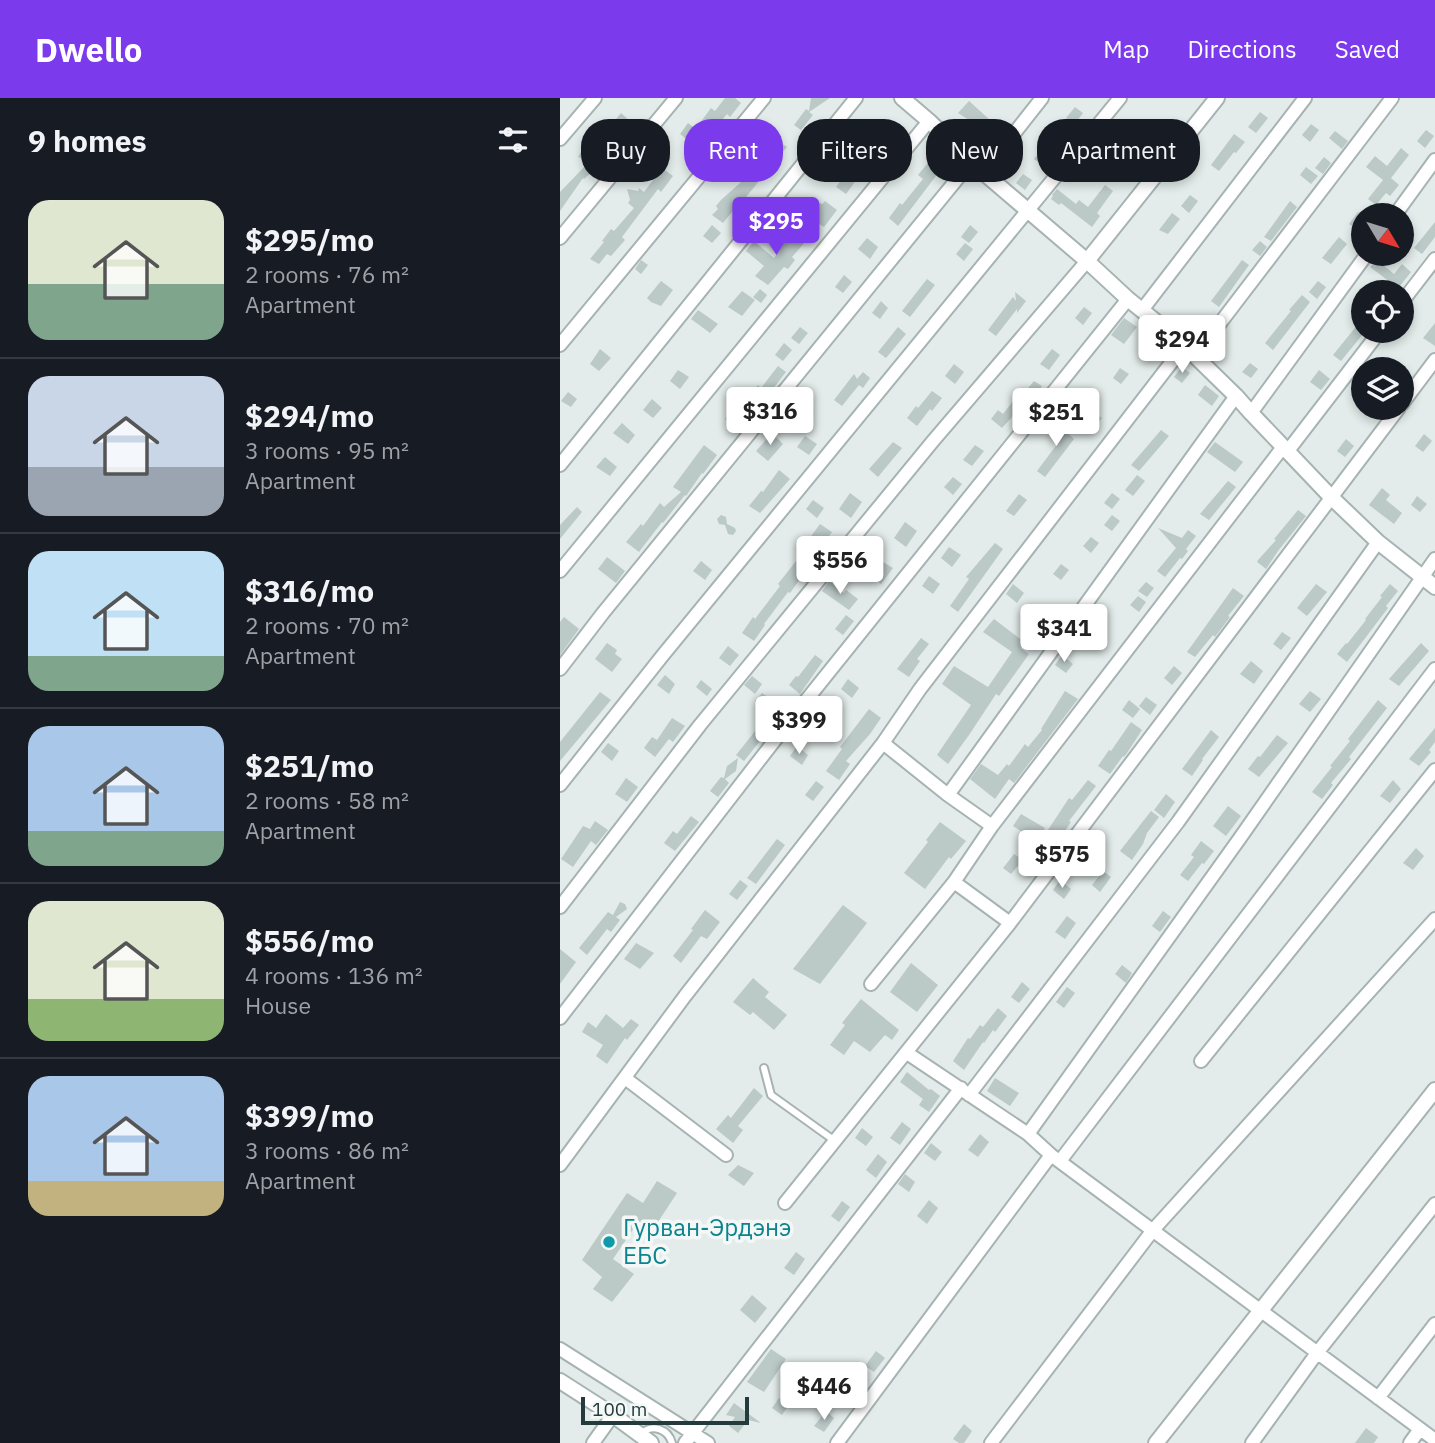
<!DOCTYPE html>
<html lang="en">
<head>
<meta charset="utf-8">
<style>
	:root { --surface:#171b24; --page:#242831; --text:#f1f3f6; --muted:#9ea1a6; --line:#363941; --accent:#7c3aed }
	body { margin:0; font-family:"IBM Plex Sans",sans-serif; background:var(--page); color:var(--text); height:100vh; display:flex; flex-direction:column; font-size:26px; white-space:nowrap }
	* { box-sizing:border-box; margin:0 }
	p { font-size:23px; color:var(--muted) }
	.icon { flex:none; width:38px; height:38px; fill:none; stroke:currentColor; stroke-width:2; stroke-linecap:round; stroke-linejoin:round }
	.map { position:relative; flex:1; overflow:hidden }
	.drawer { display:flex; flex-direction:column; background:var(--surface); width:560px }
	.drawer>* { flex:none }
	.top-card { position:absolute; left:21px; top:21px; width:665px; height:63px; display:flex; gap:14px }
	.needle { width:46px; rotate:128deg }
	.buttons { position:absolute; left:791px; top:105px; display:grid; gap:14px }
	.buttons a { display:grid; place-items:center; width:63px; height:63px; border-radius:50%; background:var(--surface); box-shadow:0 4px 10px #0003; font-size:35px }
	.scale { position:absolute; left:21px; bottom:18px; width:168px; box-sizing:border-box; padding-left:7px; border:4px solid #233b3c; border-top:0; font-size:19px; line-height:24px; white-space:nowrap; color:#233b3c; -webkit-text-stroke:5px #f3f8f7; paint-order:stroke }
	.price { position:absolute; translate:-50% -60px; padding:0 16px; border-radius:7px; background:#fff; color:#222; font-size:23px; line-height:46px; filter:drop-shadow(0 2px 4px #0008) }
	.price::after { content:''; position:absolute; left:50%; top:42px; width:21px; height:16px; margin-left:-10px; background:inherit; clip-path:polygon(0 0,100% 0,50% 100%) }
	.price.on { background:var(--accent); color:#fff }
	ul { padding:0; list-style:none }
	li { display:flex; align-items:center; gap:21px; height:175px; padding:0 28px }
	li+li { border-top:2px solid var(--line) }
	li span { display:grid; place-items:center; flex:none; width:196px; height:140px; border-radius:21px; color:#555 }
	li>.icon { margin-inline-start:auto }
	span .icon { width:84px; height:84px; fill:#fffc; stroke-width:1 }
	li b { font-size:30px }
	h2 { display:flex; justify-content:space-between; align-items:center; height:84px; padding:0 28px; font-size:30px }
	.pill { padding:0 24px; border-radius:28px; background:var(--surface); box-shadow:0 4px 10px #0003; font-size:24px; line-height:63px }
	.pill.on { background:var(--accent); color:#fff }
	header { display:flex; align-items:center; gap:42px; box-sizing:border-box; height:98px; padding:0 35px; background:var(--accent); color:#fff }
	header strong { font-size:33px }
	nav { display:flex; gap:38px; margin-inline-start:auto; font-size:24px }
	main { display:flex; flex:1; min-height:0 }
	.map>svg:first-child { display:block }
</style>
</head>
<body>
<header>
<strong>Dwello</strong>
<nav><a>Map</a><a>Directions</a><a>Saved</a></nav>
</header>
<main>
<section class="drawer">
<h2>9 homes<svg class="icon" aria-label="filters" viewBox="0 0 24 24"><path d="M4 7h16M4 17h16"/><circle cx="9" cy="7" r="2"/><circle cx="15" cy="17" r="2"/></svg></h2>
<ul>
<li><span style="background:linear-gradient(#dfe7d0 60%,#7fa58c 0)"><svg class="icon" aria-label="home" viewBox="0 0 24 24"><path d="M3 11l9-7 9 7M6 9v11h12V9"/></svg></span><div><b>$295/mo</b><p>2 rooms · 76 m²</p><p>Apartment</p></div></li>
<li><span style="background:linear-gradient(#c9d6e8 65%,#9aa5b1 0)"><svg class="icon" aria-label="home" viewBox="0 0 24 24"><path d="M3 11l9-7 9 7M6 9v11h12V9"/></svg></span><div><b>$294/mo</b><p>3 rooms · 95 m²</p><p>Apartment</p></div></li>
<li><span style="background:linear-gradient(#bfe0f5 75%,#7fa58c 0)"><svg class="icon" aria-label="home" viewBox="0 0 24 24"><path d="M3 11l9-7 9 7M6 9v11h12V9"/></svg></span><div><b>$316/mo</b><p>2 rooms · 70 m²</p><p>Apartment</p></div></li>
<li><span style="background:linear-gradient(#a9c7e8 75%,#7fa58c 0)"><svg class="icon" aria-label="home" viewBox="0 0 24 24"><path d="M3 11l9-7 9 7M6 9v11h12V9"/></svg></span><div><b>$251/mo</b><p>2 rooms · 58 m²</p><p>Apartment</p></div></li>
<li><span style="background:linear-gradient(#dfe7d0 70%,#8fb573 0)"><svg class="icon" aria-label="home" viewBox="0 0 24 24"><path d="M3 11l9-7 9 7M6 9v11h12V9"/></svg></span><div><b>$556/mo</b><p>4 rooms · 136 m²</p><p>House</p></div></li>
<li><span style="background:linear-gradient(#a9c7e8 75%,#c2b280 0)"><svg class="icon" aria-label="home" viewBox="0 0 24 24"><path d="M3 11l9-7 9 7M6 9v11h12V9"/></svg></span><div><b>$399/mo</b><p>3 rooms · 86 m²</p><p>Apartment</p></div></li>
</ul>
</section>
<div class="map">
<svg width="875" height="1345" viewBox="0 0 875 1345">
	<rect width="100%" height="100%" fill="#e3ecea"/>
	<!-- building -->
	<path fill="#bbc9c7" d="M165,0H175L181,5L170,19L167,16L152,34L140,25L151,10L155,13Z
		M251,0H270L249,14L253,17L241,32L234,27L246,11L249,13Z
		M409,3L440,31L431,42L418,31L420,29L398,15Z
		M515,9L523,15L514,27L506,20Z
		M700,14L708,20L696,35L688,29Z
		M61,15L71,24L62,35L59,33L44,57L36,65L18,59L27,44L34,48Z
		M324,21L336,31L327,43L312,33L314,29Z
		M592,21L601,28L591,41L581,34Z
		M128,25L137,32L129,43L120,36Z
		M751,26L759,32L750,44L742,37Z
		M866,32L874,38L865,50L857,43Z
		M775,33L788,43L782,51L769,40Z
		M500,35L507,41L501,49L494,44Z
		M674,36L685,44L676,55L674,54L659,73L651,67Z
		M218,43L227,49L207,72H208L178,109L177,108L163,125L152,117L158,111L156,108L161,102L180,85L198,64L200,65Z
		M487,45L496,52L483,68L474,61Z
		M841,50L849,57L831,80L839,87L830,98L826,95L816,107L808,101L823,82L806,69L815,58L827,68Z
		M564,54L574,62L564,74L554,66Z
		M764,59L771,65L763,76L755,70Z
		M371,61L382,70L338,128L329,120L340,105L342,107L363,81L358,77Z
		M27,66L35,71L24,81L23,80L0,113V94Z
		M296,67L303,73L286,96L276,89L288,73L290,74Z
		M746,69L758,78L751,86L740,77Z
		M102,70L113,78L101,94L98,91L62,139L65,142L51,158L47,156L39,166L30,161L44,144L42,143L51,131L54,133L74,110L68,105L70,102L67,91L78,93L79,90L84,94Z
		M463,76L472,82L465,92L456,85Z
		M545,87L553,93L537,115L540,118L532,129L501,105L499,107L491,101L493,98L492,97L497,91L516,106L519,102L528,109Z
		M630,97L638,103L629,115L621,108Z
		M252,102L262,106L265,103L277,112L264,129L251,121L254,117L249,112L247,108L248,104Z
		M730,103L737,109L711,143L704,139Z
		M218,114L226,120L221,128L212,121Z
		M798,114L803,119V124L797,132L789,126Z
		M612,115L620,121L608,136L599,132Z
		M875,124V139L862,156L854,150Z
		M152,127L161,135L152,145L143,138Z
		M410,127L418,134L409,145L401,139Z
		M234,132L246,143L232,159L235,162L228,171L224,169L208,187L195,178L204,168L186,153L194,143L214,160Z
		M779,139L787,146L771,166L762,160Z
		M307,140L318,149L310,161L298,151Z
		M700,143L707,149L700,158L692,152Z
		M405,145L413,151L404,163L396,156Z
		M81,162L88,167L81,176L75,171Z
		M682,162L689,167L659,209L651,203Z
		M817,162L834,176L842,166L851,174L835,194H822L830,184L810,169Z
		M284,177L292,184L283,195L275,189Z
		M367,181L375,187L350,219L342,213Z
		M101,183L113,192L101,208L91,204L87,200Z
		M758,183L766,189L757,201L749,194Z
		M200,191L207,197L201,205L193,199Z
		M182,193L195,202L182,218L168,209Z
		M455,194L466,203L457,215V211L436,238L428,232L453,199L456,203Z
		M742,197L750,204L713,252L705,245L731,213L729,212Z
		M321,203L328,210L320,221L312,215Z
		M524,209L532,215L523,227L515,220Z
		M138,212L158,226L150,235L131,221Z
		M564,220L577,229L564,246L551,237Z
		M803,220V236L781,263L773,257Z
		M875,225V248L863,240Z
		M240,229L248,235L239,246L231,240Z
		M338,229L346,236L326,260L318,254Z
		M224,245L232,252L223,263L215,257Z
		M589,245L597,251L590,260L581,254Z
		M40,251L51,260L39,273L30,266Z
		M492,251L500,257L489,272L480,266Z
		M690,265L698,271L691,280L682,274Z
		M394,266L404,274L395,286L385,278Z
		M218,268L226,274L195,314L193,312L180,331L165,321L178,306L181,308L198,287L201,290Z
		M622,269L630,275L622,285L614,279Z
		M560,270L569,276L561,286L553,280Z
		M118,272L129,279L120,291L110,283Z
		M759,272L770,281L761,292L750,284Z
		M303,274L310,280L303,290L299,287L282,308L274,302L294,276L297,281Z
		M474,283L482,288L471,303L463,296Z
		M645,287L659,298L652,308L638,297Z
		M372,293L382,300L372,313L370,311L357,328L347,320L356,308L358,310Z
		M8,294L17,301L11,309L1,303Z
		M457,298L466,304L455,319L453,318L442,330L431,321L438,312L443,316Z
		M92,301L102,310L93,320L83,312Z
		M530,312L542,320L530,334L520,325Z
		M492,321L514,341L485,379L477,373L501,341L487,325Z
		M62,325L75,337L68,346L53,335Z
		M601,332L609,338L579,373L571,367Z
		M212,335L223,346L208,363L196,353Z
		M864,336L872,343L863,354L855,348Z
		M245,338L257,346L249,357L237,349Z
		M786,341L794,348L785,359L777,353Z
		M333,344L342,350L318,379L309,371Z
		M655,344L683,364L675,374L647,354Z
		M144,347L157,357L143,376L142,375L126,398L125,397L103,425L102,424L79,454L66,444L81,426L83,428L100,405L104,409L121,394L113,389Z
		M415,347L424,353L412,368L403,362Z
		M45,359L57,369L50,378L36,369Z
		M219,372L230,381L200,415L189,408L201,393L203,394Z
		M577,377L585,383L573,398L565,392Z
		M393,379L402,386L393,397L384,389Z
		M668,383L676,389L649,422L640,416Z
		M822,390L830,397L826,402L842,415L834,426L809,407Z
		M290,395L302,404L291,420L279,411Z
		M552,395L560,401L552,411L544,405Z
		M459,396L467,402L454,418L446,413Z
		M857,398L867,406L860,414L851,407Z
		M253,402L264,410L257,420L246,411Z
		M17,409L22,414L0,441V427Z
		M738,412L746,418L718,453L706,471L697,464L698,462L716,442L714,441Z
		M161,417L166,419L167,426L175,430L176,433L173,437L168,436L165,427L159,426L157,421Z
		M552,417L560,423L552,433L544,427Z
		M345,424L357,433L346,449L334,440Z
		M260,426L272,434L261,450L249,441Z
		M598,430L622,440L628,432L636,438L626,451L628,453L622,461L620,460L605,479L597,473L616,450Z
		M531,439L539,445L531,455L523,448Z
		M435,445L443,451L398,514L390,508L409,481L406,479Z
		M389,449L401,457L392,469L381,460Z
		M240,458L251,466L230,495L228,494L204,526L205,527L194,543L182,535L193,519L195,521L220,488L218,486Z
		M47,459L65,473L56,485L38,471Z
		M320,462L333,470L321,486L309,478Z
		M141,463L152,472L145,482L133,473Z
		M501,466L509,472L501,482L493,476Z
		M369,478L380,486L373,496L362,488Z
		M269,483L284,495L286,492L298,501L289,512L262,493Z
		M586,484L594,490L587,499L578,493Z
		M453,486L464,495L457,505L446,496Z
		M756,486L767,494L747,518L737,510Z
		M830,486L838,493L826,508L828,510L787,564L777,556L786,545L787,546L806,522L805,521L822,499L820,498Z
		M673,490L684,498L668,518L670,519L655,539L653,537L635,559L627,554Z
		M578,498L586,504L579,514L570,507Z
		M531,514L542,521L521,547L512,540Z
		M286,517L294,523L283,537L275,531Z
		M4,519L19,531L0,557V524Z
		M434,521L467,546L460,550L469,556L439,598L436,596L409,637L388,666L377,657L411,607L382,586L394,568L428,589L452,554L423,534Z
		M722,534L731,540L721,552L713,546Z
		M361,540L369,546L357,561L360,563L349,579L337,571Z
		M47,545L57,552L55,556L62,561L52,574L35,561Z
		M861,545L869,553L839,588L829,581Z
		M168,548L179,557L170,568L159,560Z
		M255,557L263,563L240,596L229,587L236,578L238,579Z
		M502,557L513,566L506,575L495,567Z
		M691,563L703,573L694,586L680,576Z
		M614,568L622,575L612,587L604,580Z
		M105,577L115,586L109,596L97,587Z
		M192,578L202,586L195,596L184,587Z
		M288,581L299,590L292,600L281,591Z
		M141,582L152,591L147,598L136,589Z
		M505,593L518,601L454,685L449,681L435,701L410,681L421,666L438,677L447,666L449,668L465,646L468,649L482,632L481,631Z
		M750,593L761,601L750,614L739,606Z
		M40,594L51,602L0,663V644Z
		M202,595L223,610L217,618L195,603Z
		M586,599L597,607L590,617L579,608Z
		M569,602L580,611L573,620L562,612Z
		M818,602L827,610L789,659L791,661L771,685L773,687L762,701L752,694L772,669L770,668L790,643L788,641Z
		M309,611L321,620L310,636L286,663L290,666L279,682L266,673L282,651L280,649Z
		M112,620L125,628L113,644L109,641L95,659L84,650L92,639L97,642Z
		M571,624L582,632L567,655L564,659L563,658L550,676L538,668L549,652L551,653Z
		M200,627L208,633L184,663L176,657Z
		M875,630V644L869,652L871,654L859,668L849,661Z
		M651,632L659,639L642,661L643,662L632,678L622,671Z
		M717,637L728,645L699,679L688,671L698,658L700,659Z
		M48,645L59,653L52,663L41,654Z
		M237,648L248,657L242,667L230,658Z
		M178,660L176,673L165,681L169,685L158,699L150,693L161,679L164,680L167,668Z
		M66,680L78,689L67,704L55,696Z
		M528,682L536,688L509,723L511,724L500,740L488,732L509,700L512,702Z
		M833,682L841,691L830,705L820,698Z
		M256,683L264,689L253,703L245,697Z
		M606,696L615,704L604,720L594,712Z
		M668,708L681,718L666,738L653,728Z
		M591,713L599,719L587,735L583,746L572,762L560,753Z
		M461,716L485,730L476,743L453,728Z
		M131,718L139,724L115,753L104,745L113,733L117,736Z
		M35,723L48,732L36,747L31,743L13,769L1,761L23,728L30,731Z
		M380,724L406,743L391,761L389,759L365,791L344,775L368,744L366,742Z
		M217,741L225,747L196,786L187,780Z
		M641,743L654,753L644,766L642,765L628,783L620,777L634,759L631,757Z
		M856,750L864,758L853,772L843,765Z
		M454,756L463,762L451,776L443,770Z
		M543,773L551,779L540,794L532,787Z
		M180,782L188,788L177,802L169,796Z
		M500,782L511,791L504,801L493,792Z
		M60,804L65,806L67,811L56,819L60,822L51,834L47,831L27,857L19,850L48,814L53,817Z
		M283,807L307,825L260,886L233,871Z
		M145,812L160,824L147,841L141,838L121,865L113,858L133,832L131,831Z
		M603,813L611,819L600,834L592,828Z
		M507,818L516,825L505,841L495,834Z
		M76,845L94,855L80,871L64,861Z
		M0,851L16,864L0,886Z
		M351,865L378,887L357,914L330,894Z
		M562,867L572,875L566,885L555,876Z
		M193,880L209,894L205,899L227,917L214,932L193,914L190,917L173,904Z
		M462,884L470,891L459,905L451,899Z
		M507,889L515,895L504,910L496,904Z
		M301,901L339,932L332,942L325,937L310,954L294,943L284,957L270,947L285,927L282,925Z
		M438,910L447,918L435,934L433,932L424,945L423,944L404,972L393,963L408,940L410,941L420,927L423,929Z
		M46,916L63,930L71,921L79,927L67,942L65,940L47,966L36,958L43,947L22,934L28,924L36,930Z
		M347,974L369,992L371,991L380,998L369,1014L359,1007L363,1001L340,984Z
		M435,980L459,995L450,1008L427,993Z
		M194,990L203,998L178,1028L183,1032L173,1045L156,1031L168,1017L171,1020Z
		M342,1024L351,1031L340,1047L330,1040Z
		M302,1030L313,1039L306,1048L295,1040Z
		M420,1036L429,1044L418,1059L408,1052Z
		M371,1045L382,1054L375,1063L364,1055Z
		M318,1056L327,1064L316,1080L306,1072Z
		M178,1067L194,1075L184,1088L168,1077Z
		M345,1076L355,1084L349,1094L338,1086Z
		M97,1083L117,1095L92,1133L78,1124L53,1161L74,1176L52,1204L33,1191L42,1179L22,1162L67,1095L83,1105Z
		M369,1102L378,1110L367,1126L357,1118Z
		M282,1103L290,1109L279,1124L271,1118Z
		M236,1154L245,1161L234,1177L224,1170Z
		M192,1197L207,1210L195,1225L180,1212Z
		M211,1251L226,1261L204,1294L187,1284Z
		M316,1253L325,1260L314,1274L305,1268Z
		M219,1300L229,1307L222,1317L212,1310Z
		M174,1305L201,1325L188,1322L178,1335L169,1328L175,1319L166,1317Z
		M266,1313L274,1320L264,1334L254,1328Z
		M404,1326L412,1333L404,1345H399L393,1341Z
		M806,1330L818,1339L814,1345H795Z"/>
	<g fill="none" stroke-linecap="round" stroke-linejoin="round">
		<!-- service casing -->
		<g stroke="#a6b3b2" stroke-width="10">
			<path id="service" d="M204,970L211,997L275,1043
				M81,1336C92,1325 108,1331 112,1345"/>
		</g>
		<!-- minor casing -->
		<g stroke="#a6b3b2" stroke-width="16">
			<path id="minor" d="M0,41L35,0
				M423,75L482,0
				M835,117L875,62
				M0,140L116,0
				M842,204L875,161
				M582,212L745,0
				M0,247L204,0
				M635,258L832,0
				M842,306L875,262
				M691,315L807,156
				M727,354L820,233
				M0,367L296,0
				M0,473L369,23
				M0,571L43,515L411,64
				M323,645L388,697L432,728
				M0,687L103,557L560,0
				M388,697L676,298
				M394,784L450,825
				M0,809L140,627L373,343L527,163
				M311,886L394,784L432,728L723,349
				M0,920L232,620L568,201
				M347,955L468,1036L491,1057L875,1342
				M641,963L875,672
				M65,980L166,1057
				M409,997L618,724L818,444
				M468,1036L680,740L875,461
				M500,1063L875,571
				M0,1067L125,898L323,645L360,591L624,248
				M225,1105L450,825L839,310
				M0,1251L148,1345
				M818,1300L875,1226
				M33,1345L53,1317
				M125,1345L401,990
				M277,1345L491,1057
				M431,1345L593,1132L875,821
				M692,1345L757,1255L875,1106
				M850,1345L860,1331"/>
		</g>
		<!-- tertiary casing -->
		<g stroke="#a6b3b2" stroke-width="18">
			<path id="tertiary" d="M342,0L369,23L411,64L527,163L568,201L605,231L635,258L676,298L691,315L771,399L818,444L875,489
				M527,163L657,0
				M0,1283L53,1317L91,1345
				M596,1345L875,992"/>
		</g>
		<!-- service -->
		<use href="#service" stroke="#fff" stroke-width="6"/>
		<!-- minor -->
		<use href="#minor" stroke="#fff" stroke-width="12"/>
		<!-- tertiary -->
		<use href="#tertiary" stroke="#fff" stroke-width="14"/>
	</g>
	<!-- markers -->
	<circle fill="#0f9aa8" stroke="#f3f8f7" stroke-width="2.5" cx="49" cy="1144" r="7"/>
	<g text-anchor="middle" stroke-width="7" stroke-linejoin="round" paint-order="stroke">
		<!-- culture labels -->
		<g font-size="24" fill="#0d838f" stroke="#f3f8f7" text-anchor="start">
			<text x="63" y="1138">Гурван-Эрдэнэ<tspan x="63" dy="28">ЕБС</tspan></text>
		</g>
	</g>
</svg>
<div class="buttons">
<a><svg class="needle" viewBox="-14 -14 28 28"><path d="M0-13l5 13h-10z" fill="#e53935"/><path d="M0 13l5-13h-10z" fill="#9ea1a6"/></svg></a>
<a><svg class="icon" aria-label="locate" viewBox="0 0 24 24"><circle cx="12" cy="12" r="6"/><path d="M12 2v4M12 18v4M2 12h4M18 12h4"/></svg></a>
<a><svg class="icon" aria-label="layers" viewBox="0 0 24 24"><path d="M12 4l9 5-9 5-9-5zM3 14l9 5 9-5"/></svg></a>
</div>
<div class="scale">100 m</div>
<b class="price on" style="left:216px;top:159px">$295</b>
<b class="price" style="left:622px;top:277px">$294</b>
<b class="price" style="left:210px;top:349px">$316</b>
<b class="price" style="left:496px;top:350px">$251</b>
<b class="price" style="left:280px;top:498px">$556</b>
<b class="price" style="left:504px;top:566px">$341</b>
<b class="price" style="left:239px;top:658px">$399</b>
<b class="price" style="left:502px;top:792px">$575</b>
<b class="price" style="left:264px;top:1324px">$446</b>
<div class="top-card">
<a class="pill">Buy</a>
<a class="pill on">Rent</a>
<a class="pill">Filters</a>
<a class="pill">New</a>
<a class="pill">Apartment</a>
</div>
</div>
</main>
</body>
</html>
